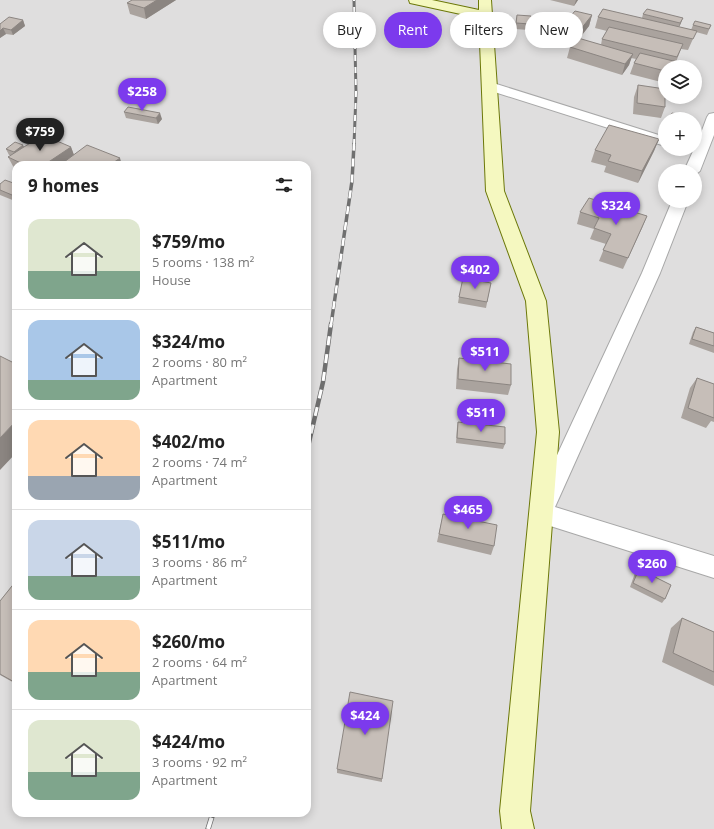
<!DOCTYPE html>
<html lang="en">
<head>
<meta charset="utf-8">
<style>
	:root { --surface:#fff; --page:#f2f2f2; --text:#222; --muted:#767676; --line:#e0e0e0; --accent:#7c3aed }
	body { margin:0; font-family:"Open Sans",sans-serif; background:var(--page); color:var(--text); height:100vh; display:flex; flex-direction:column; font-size:15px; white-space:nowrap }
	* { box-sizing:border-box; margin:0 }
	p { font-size:13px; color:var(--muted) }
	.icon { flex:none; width:22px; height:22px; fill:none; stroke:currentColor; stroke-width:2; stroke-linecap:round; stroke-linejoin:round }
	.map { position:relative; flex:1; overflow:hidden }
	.panel { position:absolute; left:12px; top:161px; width:299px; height:656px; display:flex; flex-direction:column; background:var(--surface); border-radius:12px; box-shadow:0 2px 10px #0003 }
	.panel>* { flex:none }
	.top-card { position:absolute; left:323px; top:12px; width:331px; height:36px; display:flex; gap:8px }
	.tools { position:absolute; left:658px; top:60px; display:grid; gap:8px }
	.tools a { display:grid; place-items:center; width:44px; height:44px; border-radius:50%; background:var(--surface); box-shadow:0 2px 10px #0003; font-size:20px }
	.price { position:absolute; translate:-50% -34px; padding:0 9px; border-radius:14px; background:var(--accent); color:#fff; font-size:13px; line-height:26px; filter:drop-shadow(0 1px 2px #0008) }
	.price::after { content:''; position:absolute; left:50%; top:24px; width:12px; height:9px; margin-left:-6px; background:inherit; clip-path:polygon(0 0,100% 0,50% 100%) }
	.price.current { background:#222; color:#fff }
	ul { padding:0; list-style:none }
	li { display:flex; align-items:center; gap:12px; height:100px; padding:0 16px }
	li+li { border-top:1px solid var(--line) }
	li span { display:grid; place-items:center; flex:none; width:112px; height:80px; border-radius:12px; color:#555 }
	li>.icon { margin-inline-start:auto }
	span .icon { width:48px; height:48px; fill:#fffc; stroke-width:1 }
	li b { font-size:17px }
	h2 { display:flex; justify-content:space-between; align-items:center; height:48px; padding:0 16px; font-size:17px }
	.tag { padding:0 14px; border-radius:18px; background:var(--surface); box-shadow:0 2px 10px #0003; font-size:14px; line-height:36px }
	.tag.current { background:var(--accent); color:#fff }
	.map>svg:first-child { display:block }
</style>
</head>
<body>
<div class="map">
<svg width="714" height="829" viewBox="0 0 714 829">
	<rect width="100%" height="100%" fill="#f1eee8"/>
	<!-- residential -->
	<path fill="#dfdede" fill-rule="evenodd" d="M0,0H714V829H0ZM665,67H695V97H665ZM665,119H695V149H665ZM16,165H307V813H16ZM665,171H695V201H665Z"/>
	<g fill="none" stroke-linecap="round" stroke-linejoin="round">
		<!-- street casing -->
		<g stroke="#a8a8a8" stroke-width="2">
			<path id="street" d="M490,82L665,137V146L485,89L483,86L485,83Z
				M714,113V135L700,171L695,175V171H684L694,149H695L707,117L709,114Z
				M672,201H688L660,273L555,507L714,556V578L541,523L533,520L530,513L642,273Z"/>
		</g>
		<!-- secondary casing -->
		<g stroke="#6c7809" stroke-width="2">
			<path id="secondary" d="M409,0H432L479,10V0H491L504,191L546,301L559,432L530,811L534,829H502L500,811L537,432L526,301L486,191L479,18L410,3Z"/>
		</g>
		<!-- street -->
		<use href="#street" fill="#fff" fill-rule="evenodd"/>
		<!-- secondary -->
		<use href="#secondary" fill="#f5f8c0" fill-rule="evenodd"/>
		<!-- rail-far3 casing -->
		<g stroke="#6f6f6f" stroke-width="3">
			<path id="rail-far3" d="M354,145L356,93L354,0"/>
		</g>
		<!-- rail-far2 casing -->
		<g stroke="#6f6f6f" stroke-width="3.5">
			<path id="rail-far2" d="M331,325L352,181L354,144"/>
		</g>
		<!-- rail-far1 casing -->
		<g stroke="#6f6f6f" stroke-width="4.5">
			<path id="rail-far1" d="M307,451L323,382L331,324"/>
		</g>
		<!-- rail casing -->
		<g stroke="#6f6f6f" stroke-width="5.5">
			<path id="rail" d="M208,829L213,813"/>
		</g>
		<!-- rail-far3 -->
		<use href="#rail-far3" stroke="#fff" stroke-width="2" stroke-dasharray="6" stroke-linecap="butt"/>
		<!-- rail-far2 -->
		<use href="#rail-far2" stroke="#fff" stroke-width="2.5" stroke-dasharray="8" stroke-linecap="butt"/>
		<!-- rail-far1 -->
		<use href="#rail-far1" stroke="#fff" stroke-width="3" stroke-dasharray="9" stroke-linecap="butt"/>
		<!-- rail -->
		<use href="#rail" stroke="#fff" stroke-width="4" stroke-dasharray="12" stroke-linecap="butt"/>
	</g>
	<!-- wall -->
	<path fill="#aaa39e" d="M132,0H176L146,19L130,14L127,3Z
		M550,0H578L574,6Z
		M643,14L681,23L679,27L691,30L693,25H711L707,35L696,32L688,50L681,49L676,62L665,67V83L630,74L634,63L636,59L631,58L629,65L622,75L567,58L570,47L572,44L556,40L558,32L547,30L549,24L570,16L592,15L589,26L579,39L601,45L602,39L607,31L595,28L598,17L642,18Z
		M517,15L530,24L529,30L515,29Z
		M23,20L25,26L13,35L6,34L0,38V24Z
		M638,85L665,107L661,118L633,114L634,97Z
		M124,112L162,119L158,124L126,118Z
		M659,139L654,151L638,183L604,172L606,166L591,162L595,150Z
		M24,147H71L74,155L122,165H16V170L14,168L8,157L11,155H9L6,149Z
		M0,184H16V200L15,201L0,195Z
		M580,212L647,216L623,269L599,261L606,244L590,239L594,229L577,224Z
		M491,283L486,308L458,303L459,297Z
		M696,327L714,333V353L689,344L693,332Z
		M459,358L511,385L508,395L456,389L457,369Z
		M697,378L714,384V422L711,421L706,428L681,418L690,388Z
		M458,422L505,444L503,449L456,443L457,427Z
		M443,514L494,546L491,555L437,542Z
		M639,569L665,599L662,603L630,587L635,573Z
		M16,581V684L0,675V601Z
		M682,618L714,632V686L662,662L671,628Z
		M337,769L382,779V782L337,773Z"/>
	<!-- shaded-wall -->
	<path fill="#8b8581" d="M157,0H176L146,19L144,8Z
		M576,0H578L574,6Z
		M592,15L589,26L574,45L577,34Z
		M683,18L681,23L678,29L680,23Z
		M23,20L25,26L13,35L11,30Z
		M3,28L6,34L0,38V31Z
		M633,54L629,65L622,75L625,64Z
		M160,113L162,119L158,124L156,118Z
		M659,139L654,151L638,183L642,171Z
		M23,145L26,150L17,157L14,152Z
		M71,147L75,158L65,165H44Z
		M120,158L122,165H110Z
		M16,192V200L15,201L12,195Z
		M647,216L642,228L623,269L628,258Z
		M16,421V453L0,470V438Z"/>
	<!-- building -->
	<path fill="#c6beb8" stroke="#8b8581" d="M132,0H157L144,8L127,3Z
		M603,9L697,31L693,39L598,17Z
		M647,9L683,18L680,23L643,14Z
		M575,11L592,15L577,34L559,29Z
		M559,13L570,16L560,27L549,24Z
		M517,15L531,16L530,24L516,23Z
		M9,17L23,20L11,30L3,28L0,31V24Z
		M695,21L711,25L709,29L693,25Z
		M609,27L683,44L677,57L602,39Z
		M578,38L633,54L625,64L570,47Z
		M640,53L686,64L685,67H665V71L634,63Z
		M638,85L665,89V107L637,103Z
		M128,107L160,113L156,118L124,112Z
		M672,113L694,119H668Z
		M609,125L659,139L642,171L608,161L611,155L595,150Z
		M43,135L71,147L44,165H25L8,157Z
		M15,142L23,145L14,152L6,149Z
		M87,145L120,158L110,165H60Z
		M5,180L16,184V192L12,195L0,190V184Z
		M589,198L647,216L628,258L603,250L611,234L594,228L599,218L580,212Z
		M463,278L491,283L487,302L459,297Z
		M696,327L714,333V346L692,339Z
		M0,356L16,364V421L0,438Z
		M459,358L511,364V385L458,379Z
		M697,378L714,384V418L688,408Z
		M458,422L505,427V444L457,438Z
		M443,514L497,525L494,546L439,534Z
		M639,569L671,585L665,599L633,583Z
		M16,581V683L0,674V601Z
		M682,618L714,632V672L673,653Z
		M350,692L393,701L382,779L337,769Z"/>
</svg>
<div class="tools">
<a><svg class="icon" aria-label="layers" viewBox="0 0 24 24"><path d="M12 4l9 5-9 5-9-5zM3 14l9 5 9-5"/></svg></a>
<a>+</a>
<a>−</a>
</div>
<b class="price" style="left:142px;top:112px">$258</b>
<b class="price current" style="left:40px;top:152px">$759</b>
<b class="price" style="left:616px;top:226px">$324</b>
<b class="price" style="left:475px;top:290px">$402</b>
<b class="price" style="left:485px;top:372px">$511</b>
<b class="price" style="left:481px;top:433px">$511</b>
<b class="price" style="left:468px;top:530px">$465</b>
<b class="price" style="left:652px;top:584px">$260</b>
<b class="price" style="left:365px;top:736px">$424</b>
<div class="top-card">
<a class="tag">Buy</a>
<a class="tag current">Rent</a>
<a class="tag">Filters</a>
<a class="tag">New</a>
</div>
<section class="panel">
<h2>9 homes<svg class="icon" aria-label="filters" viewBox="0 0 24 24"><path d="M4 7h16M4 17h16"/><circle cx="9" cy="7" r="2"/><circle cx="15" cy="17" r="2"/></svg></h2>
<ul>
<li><span style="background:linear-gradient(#dfe7d0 65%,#7fa58c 0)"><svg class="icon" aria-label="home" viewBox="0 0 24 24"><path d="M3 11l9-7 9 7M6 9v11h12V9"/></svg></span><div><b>$759/mo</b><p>5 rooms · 138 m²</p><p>House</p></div></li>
<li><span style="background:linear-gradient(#a9c7e8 75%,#7fa58c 0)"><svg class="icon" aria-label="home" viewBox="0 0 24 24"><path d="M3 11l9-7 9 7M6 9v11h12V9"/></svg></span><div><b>$324/mo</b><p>2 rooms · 80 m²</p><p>Apartment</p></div></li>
<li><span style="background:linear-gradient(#ffd9b3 70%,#9aa5b1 0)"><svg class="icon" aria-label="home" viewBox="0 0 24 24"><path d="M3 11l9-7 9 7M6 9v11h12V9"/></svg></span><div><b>$402/mo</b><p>2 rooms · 74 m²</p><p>Apartment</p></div></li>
<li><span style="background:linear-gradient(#c9d6e8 70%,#7fa58c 0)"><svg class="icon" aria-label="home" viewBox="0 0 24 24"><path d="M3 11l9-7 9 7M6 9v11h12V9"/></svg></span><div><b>$511/mo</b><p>3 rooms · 86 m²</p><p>Apartment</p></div></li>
<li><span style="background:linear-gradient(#ffd9b3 65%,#7fa58c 0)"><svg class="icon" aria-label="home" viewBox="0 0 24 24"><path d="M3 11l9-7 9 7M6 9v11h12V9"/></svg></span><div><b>$260/mo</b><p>2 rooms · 64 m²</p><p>Apartment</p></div></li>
<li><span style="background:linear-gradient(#dfe7d0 65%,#7fa58c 0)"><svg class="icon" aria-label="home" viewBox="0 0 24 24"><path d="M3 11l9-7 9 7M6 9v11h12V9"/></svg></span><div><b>$424/mo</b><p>3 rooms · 92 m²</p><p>Apartment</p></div></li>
</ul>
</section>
</div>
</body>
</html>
